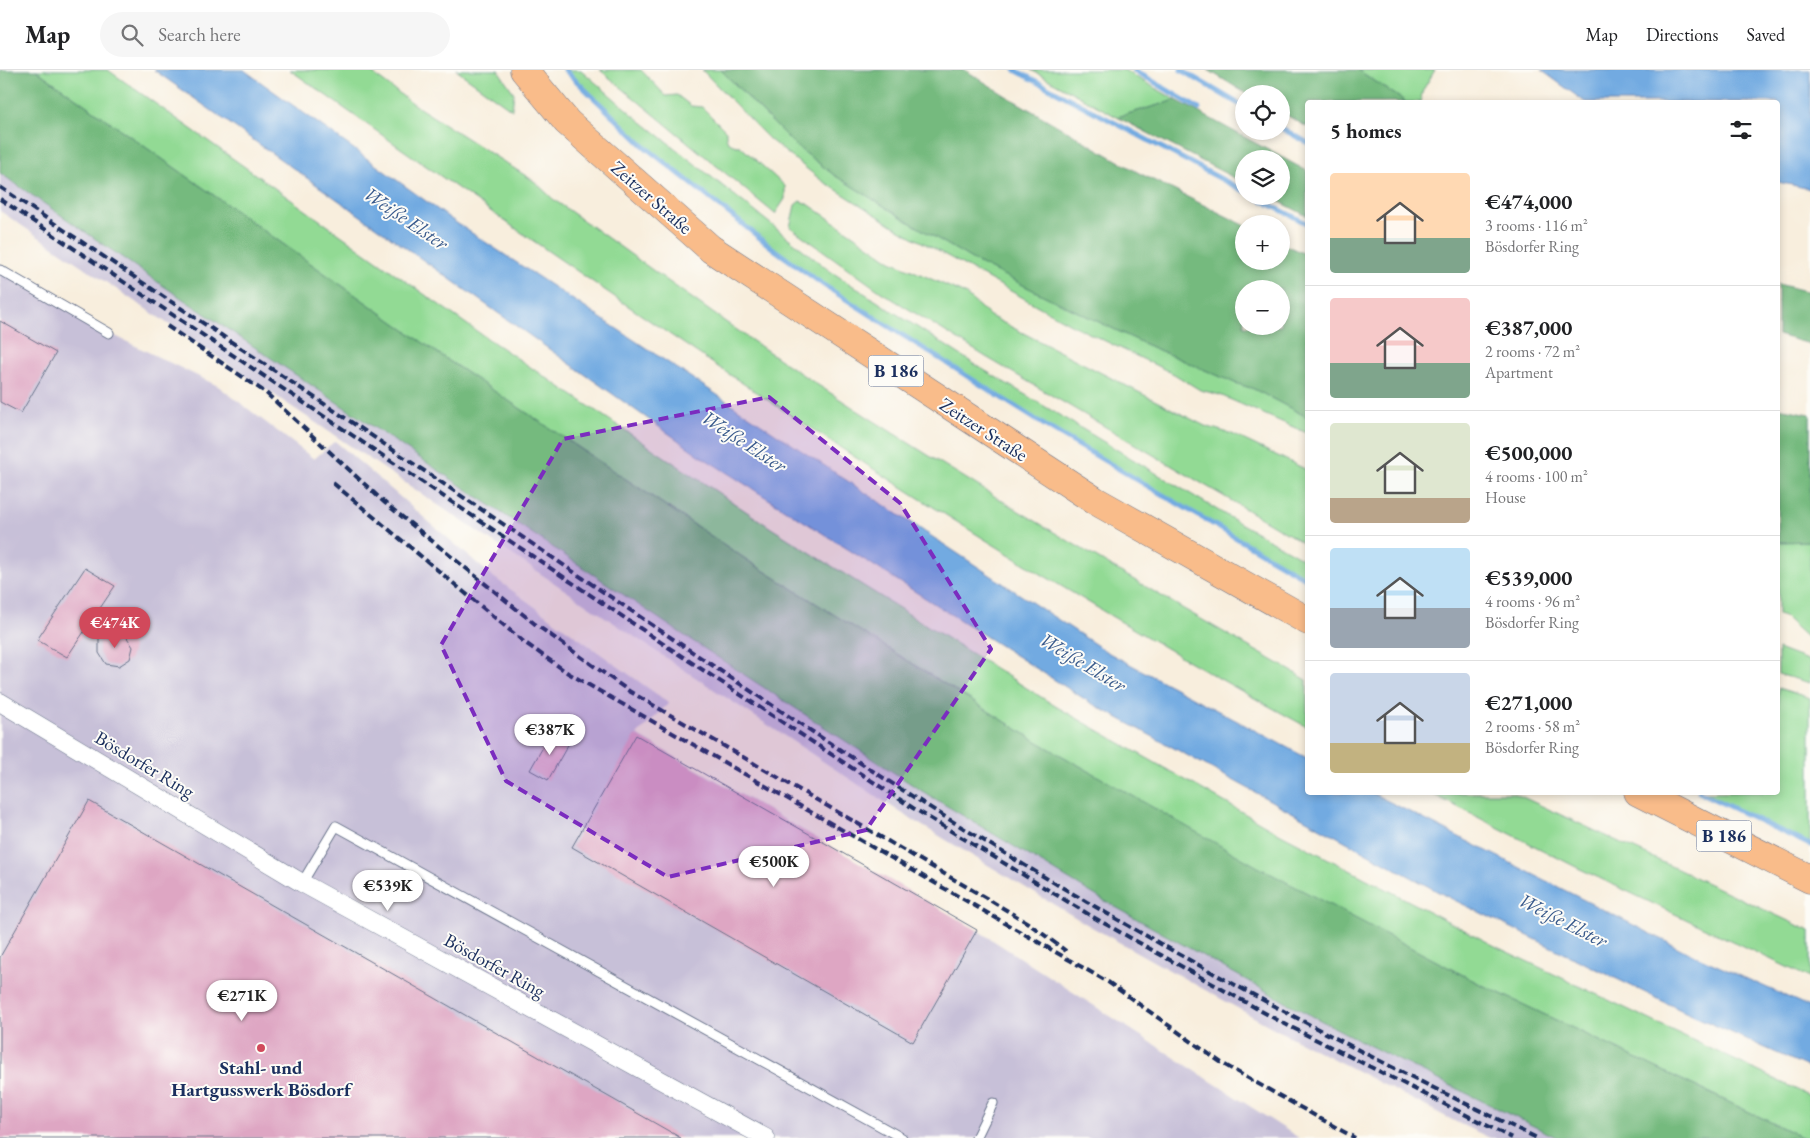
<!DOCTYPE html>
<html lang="en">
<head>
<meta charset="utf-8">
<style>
	:root { --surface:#fff; --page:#f6f6f6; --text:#202124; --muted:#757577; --line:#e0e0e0; --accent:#d1495b }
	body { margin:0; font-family:"EB Garamond",serif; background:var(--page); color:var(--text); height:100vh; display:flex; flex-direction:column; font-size:19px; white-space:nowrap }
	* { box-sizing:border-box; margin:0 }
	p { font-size:16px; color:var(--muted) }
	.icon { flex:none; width:28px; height:28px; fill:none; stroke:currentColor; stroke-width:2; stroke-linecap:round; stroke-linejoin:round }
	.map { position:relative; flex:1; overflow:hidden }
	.panel { position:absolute; left:1305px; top:30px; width:475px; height:695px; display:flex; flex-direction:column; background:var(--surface); border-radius:5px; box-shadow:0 2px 8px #0003 }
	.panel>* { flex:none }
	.controls { position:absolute; left:1235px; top:15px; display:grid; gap:10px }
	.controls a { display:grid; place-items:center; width:55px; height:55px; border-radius:50%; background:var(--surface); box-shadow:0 2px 8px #0003; font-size:25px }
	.price { position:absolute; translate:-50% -42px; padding:0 11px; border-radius:18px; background:#fff; color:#222; font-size:16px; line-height:32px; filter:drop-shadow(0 1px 2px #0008) }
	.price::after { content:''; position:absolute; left:50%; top:30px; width:15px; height:11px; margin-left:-8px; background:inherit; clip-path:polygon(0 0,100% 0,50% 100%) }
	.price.selected { background:var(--accent); color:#fff }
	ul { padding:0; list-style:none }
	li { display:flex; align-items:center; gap:15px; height:125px; padding:0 25px }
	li+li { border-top:1px solid var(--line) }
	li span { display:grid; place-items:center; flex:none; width:140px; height:100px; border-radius:5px; color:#555 }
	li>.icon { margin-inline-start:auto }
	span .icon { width:60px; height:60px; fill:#fffc; stroke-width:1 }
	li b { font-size:21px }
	h2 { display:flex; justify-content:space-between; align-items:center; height:60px; padding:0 25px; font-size:21px }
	header { display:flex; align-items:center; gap:30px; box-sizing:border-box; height:70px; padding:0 25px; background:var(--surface); border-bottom:1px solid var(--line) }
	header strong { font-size:24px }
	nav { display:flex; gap:28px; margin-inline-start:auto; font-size:18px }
	.search { width:350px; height:45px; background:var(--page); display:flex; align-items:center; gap:12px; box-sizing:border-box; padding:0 18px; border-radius:28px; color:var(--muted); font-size:19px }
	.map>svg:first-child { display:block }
</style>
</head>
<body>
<header>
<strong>Map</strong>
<div class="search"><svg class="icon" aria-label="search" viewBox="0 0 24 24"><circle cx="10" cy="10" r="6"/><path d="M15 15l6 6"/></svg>Search here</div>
<nav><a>Map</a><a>Directions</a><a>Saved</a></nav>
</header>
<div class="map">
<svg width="1810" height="1068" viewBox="0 0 1810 1068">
	<rect width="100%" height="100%" fill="#fdfcf7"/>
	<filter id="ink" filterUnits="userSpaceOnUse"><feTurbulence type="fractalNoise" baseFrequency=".02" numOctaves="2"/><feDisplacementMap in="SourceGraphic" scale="10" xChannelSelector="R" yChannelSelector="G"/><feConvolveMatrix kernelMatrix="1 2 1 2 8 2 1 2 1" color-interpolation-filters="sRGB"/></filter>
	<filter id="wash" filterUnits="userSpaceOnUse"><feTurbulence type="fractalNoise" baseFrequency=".0096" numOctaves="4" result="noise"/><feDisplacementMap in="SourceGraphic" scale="20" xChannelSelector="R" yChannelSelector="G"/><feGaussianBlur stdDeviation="1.12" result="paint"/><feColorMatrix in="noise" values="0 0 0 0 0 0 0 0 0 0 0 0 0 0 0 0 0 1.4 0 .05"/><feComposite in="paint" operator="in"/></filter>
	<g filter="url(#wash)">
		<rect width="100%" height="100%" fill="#f8eedd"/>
		<!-- industrial -->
		<path fill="#c7c0d8" d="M0,103L162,215L685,566L922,721L1103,830L1291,935L1384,983L1558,1068H1490L1460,1054L1277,960L1088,855L906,746L669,590L0,141Z
			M0,200L109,263L218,316L314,389L335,371L492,506L669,633L637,665L977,860L1299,1068H0Z"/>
		<!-- green -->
		<path fill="#92da94" stroke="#568479" d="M36,0H108L472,258L771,458L1057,637L1277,762L1497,877L1810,1026V1068H1804L1480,914L1258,798L1036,671L750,492L449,291Z
			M290,0H368L413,34L534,111L553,129C641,191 728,256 818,315C978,419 1142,516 1307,610V657C952,465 619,233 290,0Z
			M456,0H498L514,23L512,40Z
			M565,0H581L632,44L830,201L979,297L1229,447L1307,491V510L1049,358L825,216L775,180L644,76Z
			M600,0H641L666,26L677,25L691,36L702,37L726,61C725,71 730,76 740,76L785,116V129L775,144Z
			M702,0H721L795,75L834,105L911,153L977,192L1051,229L1145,274L1235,313L1254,319L1307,347V363L1220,325L1200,320L1174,304L1076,257L900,160L821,110L769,69Z
			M1031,0H1124L1176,30L1117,47Z
			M1358,0H1435L1423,20L1420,32H1406Z
			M800,131L808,134L891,191L965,224L990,246L1205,356L1232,364L1307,400V475L986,287L881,222L790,157L795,135Z
			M1810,471V570L1786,548L1778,545V472Z
			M1778,579L1810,591V613L1778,604Z
			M1778,618L1810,628V775L1699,723L1778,722Z
			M1430,723H1514L1810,861V908L1578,798Z"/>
		<!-- forest -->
		<path fill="#75ba7e" stroke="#48746e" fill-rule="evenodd" d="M0,0H36L449,291L750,492L1036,671L1258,797L1480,914L1804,1068H1558L1384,983L1291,935L1103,830L922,721L685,566L162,215L0,103Z
			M721,0H965L1008,27L1139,103L1244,155V191H1281V173L1307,185V347L1254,319L1235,313L1145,274L1051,229L977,192L911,153L834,105L795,75ZM1244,219H1281V256H1244Z
			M1208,0H1358L1406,32H1308L1307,57L1281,42V24H1247Z
			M1176,30L1307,101V146L1269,126H1281V89H1244V113L1117,47Z
			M1778,214L1810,222V274L1778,265Z
			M1778,338L1810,344V471L1778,472Z"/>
		<!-- water -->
		<path fill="#72aae1" stroke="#466ca0" d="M154,0H244L455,152L1107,582L1307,688L1308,722L1372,723L1687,882L1810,937V998L1683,941L1446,826L1091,633L699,385Z
			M1541,0H1810V119L1778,112V32H1585Z"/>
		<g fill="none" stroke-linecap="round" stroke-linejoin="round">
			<!-- stream -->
			<path stroke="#72aae1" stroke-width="5" d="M565,0L644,76L775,180L825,216L1049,358L1308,510
				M1015,0L1244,121
				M1134,0L1199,39
				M1181,0L1244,37
				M1281,58L1308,73
				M1253,126L1308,154
				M1699,722L1810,775"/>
		</g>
		<g id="blocks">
			<!-- building -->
			<path fill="#dea6c3" d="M0,251L56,283L21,343L0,332Z
				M85,498L115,516L67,587L37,570Z
				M113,563L126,566L133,577L130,589L119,596L106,594L99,583V567Z
				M551,663L569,673L548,710L530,700Z
				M636,665L977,860L913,972L572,777Z
				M89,731L681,1068H0V887Z"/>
		</g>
	</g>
	<g filter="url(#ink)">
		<use href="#blocks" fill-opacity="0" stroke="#68728a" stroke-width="1"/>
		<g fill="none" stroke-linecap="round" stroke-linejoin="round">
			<!-- service casing -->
			<g stroke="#68728a" stroke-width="11">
				<path id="service" d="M0,200L109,263
					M302,813L336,756L902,1068
					M976,1068L993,1033"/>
			</g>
			<!-- minor casing -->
			<g stroke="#68728a" stroke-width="19">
				<path id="minor" d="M0,632L302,813L766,1068"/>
			</g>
			<!-- primary casing -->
			<g stroke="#68728a" stroke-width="29">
				<path id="primary" d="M524,0L567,52L711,179L1094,430L1308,551
					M1638,722L1810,809"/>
			</g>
			<!-- service -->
			<use href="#service" stroke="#fff" stroke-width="9"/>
			<!-- minor -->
			<use href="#minor" stroke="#fff" stroke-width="18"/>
			<!-- primary -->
			<use href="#primary" stroke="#f9bc8a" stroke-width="28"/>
			<!-- rail -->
			<path stroke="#1b2f5e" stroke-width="4" stroke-dasharray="8 4" stroke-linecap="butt" d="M0,117C156,222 313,326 469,431C617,531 764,632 915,728C1115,854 1324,967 1537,1068
				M0,129L674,581L913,738L1093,847L1281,952L1512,1068
				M167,256L265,322L385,433L535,554L629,621L986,828L1028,853L1066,881
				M333,413L524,572L568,603L1108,912L1223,994L1355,1068"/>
		</g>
	</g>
	<!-- marked area -->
	<path fill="#7b2cbf" fill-opacity="0.2" stroke="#7b2cbf" stroke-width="4" stroke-dasharray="10 6" stroke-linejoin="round" d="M769,327L900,433L991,579L866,760L668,807L506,711L441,575L563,369Z"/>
	<!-- markers -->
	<circle fill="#d1495b" stroke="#fdfcf7" stroke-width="2" cx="261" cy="978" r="5"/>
	<g text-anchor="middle" stroke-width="4" stroke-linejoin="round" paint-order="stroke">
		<!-- shield labels -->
		<g fill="#fdfcf7" stroke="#5f6c8c" stroke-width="1">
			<rect x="868.5" y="285.5" width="55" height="31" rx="4"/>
			<rect x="1696.5" y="750.5" width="55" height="31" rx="4"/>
		</g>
		<g font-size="18" font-weight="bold" fill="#1b2f5e">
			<text x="896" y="307">B 186</text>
			<text x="1724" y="772">B 186</text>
		</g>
		<!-- street labels -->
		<g font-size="19" fill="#1b2f5e" stroke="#fdfcf7">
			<text transform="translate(652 127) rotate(41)" y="7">Zeitzer Straße</text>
			<text transform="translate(984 359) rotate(33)" y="7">Zeitzer Straße</text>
			<text transform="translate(145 694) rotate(31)" y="7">Bösdorfer Ring</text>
			<text transform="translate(495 895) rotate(29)" y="7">Bösdorfer Ring</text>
		</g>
		<!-- poi labels -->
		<g font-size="19" font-weight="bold" fill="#1b2f5e" stroke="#fdfcf7">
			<text x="261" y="1004">Stahl- und<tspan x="261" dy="22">Hartgusswerk Bösdorf</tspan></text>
		</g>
		<!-- water labels -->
		<g font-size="20" font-style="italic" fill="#395a8c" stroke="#fdfcf7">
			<text transform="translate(406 148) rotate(34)" y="7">Weiße Elster</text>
			<text transform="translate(744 371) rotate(33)" y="7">Weiße Elster</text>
			<text transform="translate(1083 592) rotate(31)" y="7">Weiße Elster</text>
			<text transform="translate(1563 850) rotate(27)" y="7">Weiße Elster</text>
		</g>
	</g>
</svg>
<div class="controls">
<a><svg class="icon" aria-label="locate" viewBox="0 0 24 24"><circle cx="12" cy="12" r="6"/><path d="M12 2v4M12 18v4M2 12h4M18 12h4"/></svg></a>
<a><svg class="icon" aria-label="layers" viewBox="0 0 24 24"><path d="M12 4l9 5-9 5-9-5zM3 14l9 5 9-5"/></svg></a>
<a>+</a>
<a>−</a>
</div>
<b class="price selected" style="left:115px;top:579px">€474K</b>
<b class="price" style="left:550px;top:686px">€387K</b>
<b class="price" style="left:774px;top:818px">€500K</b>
<b class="price" style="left:388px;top:842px">€539K</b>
<b class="price" style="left:242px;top:952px">€271K</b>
<section class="panel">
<h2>5 homes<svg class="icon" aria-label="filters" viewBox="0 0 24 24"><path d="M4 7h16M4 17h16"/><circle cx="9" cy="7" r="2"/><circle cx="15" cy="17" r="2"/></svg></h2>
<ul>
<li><span style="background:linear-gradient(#ffd9b3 65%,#7fa58c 0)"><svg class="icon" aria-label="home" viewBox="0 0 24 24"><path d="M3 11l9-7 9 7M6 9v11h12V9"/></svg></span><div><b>€474,000</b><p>3 rooms · 116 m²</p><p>Bösdorfer Ring</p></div></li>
<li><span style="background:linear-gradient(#f6c9c9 65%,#7fa58c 0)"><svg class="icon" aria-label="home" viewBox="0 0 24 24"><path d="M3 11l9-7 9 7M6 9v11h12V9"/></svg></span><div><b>€387,000</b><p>2 rooms · 72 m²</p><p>Apartment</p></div></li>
<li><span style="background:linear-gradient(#dfe7d0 75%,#b9a48a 0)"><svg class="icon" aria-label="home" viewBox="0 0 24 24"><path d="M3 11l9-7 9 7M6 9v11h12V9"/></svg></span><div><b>€500,000</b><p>4 rooms · 100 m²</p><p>House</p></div></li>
<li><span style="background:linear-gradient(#bfe0f5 60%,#9aa5b1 0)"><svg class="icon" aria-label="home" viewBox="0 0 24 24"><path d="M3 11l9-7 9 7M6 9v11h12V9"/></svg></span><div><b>€539,000</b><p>4 rooms · 96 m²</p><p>Bösdorfer Ring</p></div></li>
<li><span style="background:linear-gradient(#c9d6e8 70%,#c2b280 0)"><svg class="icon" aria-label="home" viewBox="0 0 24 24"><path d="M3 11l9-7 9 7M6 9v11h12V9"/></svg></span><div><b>€271,000</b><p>2 rooms · 58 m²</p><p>Bösdorfer Ring</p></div></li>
</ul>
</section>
</div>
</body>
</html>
